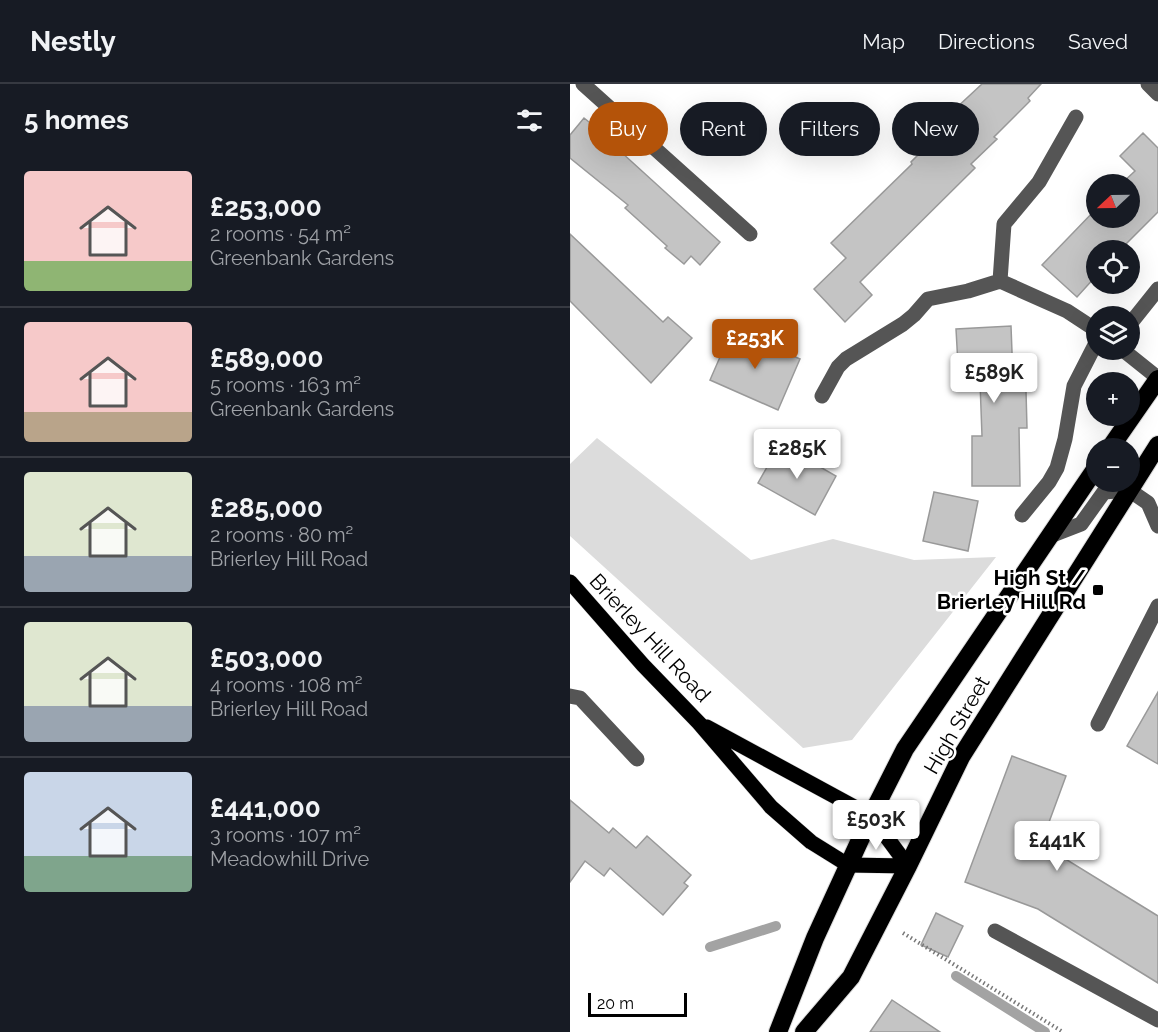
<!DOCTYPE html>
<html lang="en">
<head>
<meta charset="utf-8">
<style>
	:root { --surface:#171b24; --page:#20242c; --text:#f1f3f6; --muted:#9ea1a6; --line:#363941; --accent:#b45309 }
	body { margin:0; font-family:Raleway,sans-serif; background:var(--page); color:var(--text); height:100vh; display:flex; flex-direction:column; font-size:22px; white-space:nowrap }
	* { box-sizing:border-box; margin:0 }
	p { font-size:20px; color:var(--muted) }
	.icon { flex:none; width:33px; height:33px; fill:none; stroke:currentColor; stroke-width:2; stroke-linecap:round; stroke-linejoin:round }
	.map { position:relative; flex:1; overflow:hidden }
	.panel { display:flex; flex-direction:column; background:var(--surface); width:570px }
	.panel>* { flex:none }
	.guide { position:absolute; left:18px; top:18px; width:480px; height:54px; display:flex; gap:12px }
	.needle { width:39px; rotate:248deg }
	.buttons { position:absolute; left:516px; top:90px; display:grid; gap:12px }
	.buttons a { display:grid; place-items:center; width:54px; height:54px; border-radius:50%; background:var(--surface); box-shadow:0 6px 24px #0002; font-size:30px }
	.scale { position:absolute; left:18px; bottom:15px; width:99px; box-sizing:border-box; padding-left:6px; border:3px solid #000; border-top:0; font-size:16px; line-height:21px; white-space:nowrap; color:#000; -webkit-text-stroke:4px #fff; paint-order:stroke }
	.price { position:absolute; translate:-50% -51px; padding:0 14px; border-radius:6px; background:#fff; color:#222; font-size:20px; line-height:39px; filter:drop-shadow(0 2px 3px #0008) }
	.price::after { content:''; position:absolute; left:50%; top:36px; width:18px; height:14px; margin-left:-9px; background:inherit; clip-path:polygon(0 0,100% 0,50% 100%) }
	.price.selected { background:var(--accent); color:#fff }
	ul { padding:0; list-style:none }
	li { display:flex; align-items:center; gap:18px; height:150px; padding:0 24px }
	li+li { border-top:2px solid var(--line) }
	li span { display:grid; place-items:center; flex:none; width:168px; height:120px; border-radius:6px; color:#555 }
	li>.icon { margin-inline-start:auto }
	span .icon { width:72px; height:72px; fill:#fffc; stroke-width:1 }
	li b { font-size:26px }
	h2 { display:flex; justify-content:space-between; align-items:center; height:72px; padding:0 24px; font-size:26px }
	.tag { padding:0 21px; border-radius:27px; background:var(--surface); box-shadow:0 6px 24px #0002; font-size:21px; line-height:54px }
	.tag.selected { background:var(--accent); color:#fff }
	header { display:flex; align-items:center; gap:36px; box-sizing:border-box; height:84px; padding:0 30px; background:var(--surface); border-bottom:2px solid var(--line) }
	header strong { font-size:28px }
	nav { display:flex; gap:33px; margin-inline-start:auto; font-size:21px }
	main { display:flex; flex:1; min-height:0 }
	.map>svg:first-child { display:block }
</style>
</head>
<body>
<header>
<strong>Nestly</strong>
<nav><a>Map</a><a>Directions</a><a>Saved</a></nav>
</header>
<main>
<section class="panel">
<h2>5 homes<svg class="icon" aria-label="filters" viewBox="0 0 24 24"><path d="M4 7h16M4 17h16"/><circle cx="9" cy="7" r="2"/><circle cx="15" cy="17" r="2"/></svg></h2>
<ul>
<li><span style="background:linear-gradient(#f6c9c9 75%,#8fb573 0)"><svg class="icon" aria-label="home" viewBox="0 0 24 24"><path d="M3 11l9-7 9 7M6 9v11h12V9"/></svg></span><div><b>£253,000</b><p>2 rooms · 54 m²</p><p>Greenbank Gardens</p></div></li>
<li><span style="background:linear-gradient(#f6c9c9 75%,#b9a48a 0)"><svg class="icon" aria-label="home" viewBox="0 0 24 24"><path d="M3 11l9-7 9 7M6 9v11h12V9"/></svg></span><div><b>£589,000</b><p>5 rooms · 163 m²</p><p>Greenbank Gardens</p></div></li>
<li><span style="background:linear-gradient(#dfe7d0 70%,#9aa5b1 0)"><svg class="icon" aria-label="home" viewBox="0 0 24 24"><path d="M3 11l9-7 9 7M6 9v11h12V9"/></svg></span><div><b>£285,000</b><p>2 rooms · 80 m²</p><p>Brierley Hill Road</p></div></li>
<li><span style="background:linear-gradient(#dfe7d0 70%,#9aa5b1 0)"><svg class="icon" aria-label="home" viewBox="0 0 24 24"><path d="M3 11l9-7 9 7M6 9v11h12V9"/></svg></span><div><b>£503,000</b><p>4 rooms · 108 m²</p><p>Brierley Hill Road</p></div></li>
<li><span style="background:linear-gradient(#c9d6e8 70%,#7fa58c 0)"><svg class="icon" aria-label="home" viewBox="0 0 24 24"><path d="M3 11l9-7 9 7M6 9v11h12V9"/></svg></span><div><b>£441,000</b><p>3 rooms · 107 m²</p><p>Meadowhill Drive</p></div></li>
</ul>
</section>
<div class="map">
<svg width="588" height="948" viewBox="0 0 588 948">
	<rect width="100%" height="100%" fill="#fff"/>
	<!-- green -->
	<path fill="#dcdcdc" d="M27,354L181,476L263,455L344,476L426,473L282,656L233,664L0,452V380Z"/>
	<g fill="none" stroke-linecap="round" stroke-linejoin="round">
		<!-- stream -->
		<path stroke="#a3a3a3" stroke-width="10" d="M140,863L206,842
			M386,892L475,948"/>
	</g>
	<!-- building -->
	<path fill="#c4c4c4" stroke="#999" stroke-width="1.5" d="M412,0H471L458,14L460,17L424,53L427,55L401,80L405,84L290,198L302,211L275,238L244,205L276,174L261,159L342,80L341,78L375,44L370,39Z
		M14,34L53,65L51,68L150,158L130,181L121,172L114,180L95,164L97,162L55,124L58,121L0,74V51Z
		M573,49L588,64V128L554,162L555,163L552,166H526V192L507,213L472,181L526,125V134H560V100H551L565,87L550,72Z
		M0,150L93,238L98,233L122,254L81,299L0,217Z
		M441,242L443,294L455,293L456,307L457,344H449L450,402H402V352H412L410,298L389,299L386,245Z
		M160,250H171L230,275L208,326L140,296Z
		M210,360L266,392L245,431L188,399Z
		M364,408L408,417L398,467L353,457Z
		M588,608V680L557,662Z
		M442,672L496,692L471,760L588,832V899L468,825L395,798Z
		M0,716L39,749L43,744L66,764L77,752L121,791L114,799L118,802L93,831L40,784L34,792L15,777L0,798Z
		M366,829L393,842L378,873L351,861Z
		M322,916L370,948H300Z"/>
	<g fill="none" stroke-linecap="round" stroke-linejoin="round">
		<!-- major casing -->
		<g stroke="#dbdbdb" stroke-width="16">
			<path id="major" d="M0,498L73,581L129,639L201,723L241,758L278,781L338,782
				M137,643L301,732L338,782"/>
		</g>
		<!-- highway casing -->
		<g stroke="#dbdbdb" stroke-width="20">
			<path id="highway" d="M540,364L588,295
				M208,948L245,854L301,732L335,665L526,384
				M234,948L281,893L338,782L391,673L588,361"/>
		</g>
		<!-- path -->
		<path stroke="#777" stroke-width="4" stroke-dasharray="1.5 3" stroke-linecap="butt" d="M333,849L493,948"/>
		<!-- minor -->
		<path stroke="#555" stroke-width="15" d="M13,0L180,150
			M578,0L588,10
			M430,197L497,227L526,246
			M560,240L588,205
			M553,266L588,294
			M252,312L268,283L276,275L333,240L344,231L358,215L398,207L430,197L434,140L469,98L506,33
			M555,399L559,406L578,419L588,442
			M452,431L479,398L487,384L495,355L504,302L526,259
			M480,452L511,440L534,408L559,406
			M0,612L10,614L67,675
			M528,640L588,522
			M425,847L588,936"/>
		<!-- major -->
		<use href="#major" stroke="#000" stroke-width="15"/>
		<!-- highway -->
		<use href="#highway" stroke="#000" stroke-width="18"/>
	</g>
	<!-- markers -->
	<rect fill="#000" stroke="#fff" stroke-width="2" x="522" y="500" width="12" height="12" rx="3"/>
	<g text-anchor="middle" stroke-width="5" stroke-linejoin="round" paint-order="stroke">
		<!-- poi labels -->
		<g font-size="21" font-weight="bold" fill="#000" stroke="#fff" text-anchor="end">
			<text x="516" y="501">High St /<tspan x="516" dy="24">Brierley Hill Rd</tspan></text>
		</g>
		<!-- street labels -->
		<g font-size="21" fill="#000" stroke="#fff">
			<text transform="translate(80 554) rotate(47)" y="7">Brierley Hill Road</text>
			<text transform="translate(387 641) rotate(-60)" y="7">High Street</text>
		</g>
	</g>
</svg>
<div class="buttons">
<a><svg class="needle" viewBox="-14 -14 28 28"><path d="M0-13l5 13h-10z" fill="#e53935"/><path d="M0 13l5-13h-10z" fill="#9ea1a6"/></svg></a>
<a><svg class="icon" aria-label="locate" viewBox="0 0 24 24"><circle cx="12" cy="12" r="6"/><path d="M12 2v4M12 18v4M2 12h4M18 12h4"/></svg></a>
<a><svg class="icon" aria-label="layers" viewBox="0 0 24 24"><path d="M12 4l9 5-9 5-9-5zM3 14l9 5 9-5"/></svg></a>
<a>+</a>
<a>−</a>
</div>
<div class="scale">20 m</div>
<b class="price selected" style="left:185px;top:286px">£253K</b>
<b class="price" style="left:424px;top:320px">£589K</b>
<b class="price" style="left:227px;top:396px">£285K</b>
<b class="price" style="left:306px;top:767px">£503K</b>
<b class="price" style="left:487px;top:788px">£441K</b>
<div class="guide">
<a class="tag selected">Buy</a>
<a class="tag">Rent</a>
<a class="tag">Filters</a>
<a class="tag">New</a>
</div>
</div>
</main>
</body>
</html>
